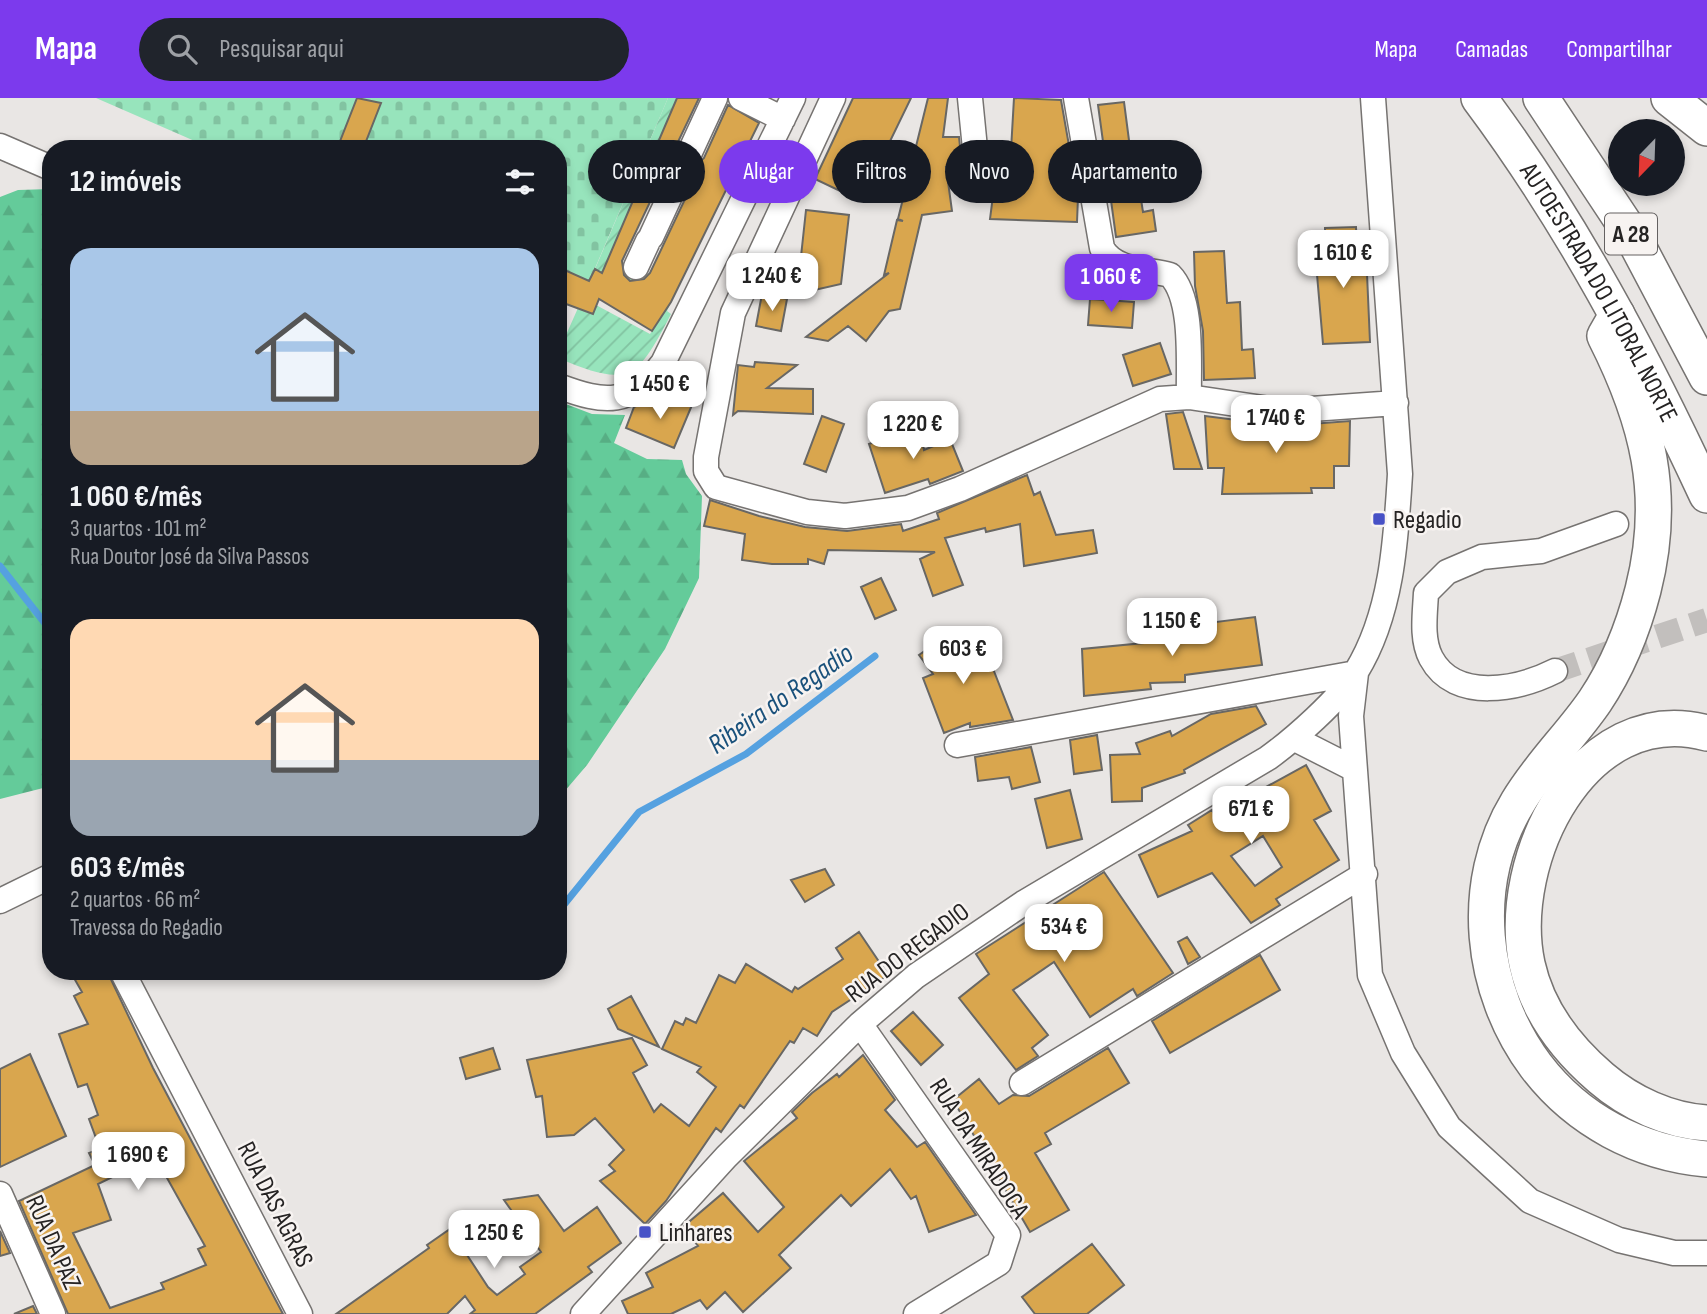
<!DOCTYPE html>
<html lang="pt">
<head>
<meta charset="utf-8">
<style>
	:root { --surface:#171b24; --page:#20242c; --text:#f1f3f6; --muted:#9ea1a6; --accent:#7c3aed }
	body { margin:0; font-family:"Sofia Sans Condensed",sans-serif; background:var(--page); color:var(--text); height:100vh; display:flex; flex-direction:column; font-size:26px; white-space:nowrap }
	* { box-sizing:border-box; margin:0 }
	p { font-size:23px; color:var(--muted) }
	.icon { flex:none; width:38px; height:38px; fill:none; stroke:currentColor; stroke-width:2; stroke-linecap:round; stroke-linejoin:round }
	.map { position:relative; flex:1; overflow:hidden }
	.details { position:absolute; left:42px; top:42px; width:525px; height:840px; display:flex; flex-direction:column; background:var(--surface); border-radius:28px; box-shadow:0 4px 10px #0003 }
	.details>* { flex:none }
	.guide { position:absolute; left:588px; top:42px; width:665px; height:63px; display:flex; gap:14px }
	.needle { width:46px; rotate:203deg }
	.fabs { position:absolute; left:1608px; top:21px; display:grid; gap:14px }
	.fabs a { display:grid; place-items:center; width:77px; height:77px; border-radius:50%; background:var(--surface); box-shadow:0 4px 10px #0003; font-size:35px }
	.price { position:absolute; translate:-50% -60px; padding:0 16px; border-radius:14px; background:#fff; color:#222; font-size:23px; line-height:46px; filter:drop-shadow(0 2px 4px #0008) }
	.price::after { content:''; position:absolute; left:50%; top:42px; width:21px; height:16px; margin-left:-10px; background:inherit; clip-path:polygon(0 0,100% 0,50% 100%) }
	.price.selected { background:var(--accent); color:#fff }
	ul { padding:0; list-style:none }
	li { display:grid; align-content:center; gap:14px; height:371px; padding:0 28px }
	li span { display:grid; place-items:center; height:217px; border-radius:21px; color:#555 }
	li>.icon { margin-inline-start:auto }
	span .icon { width:126px; height:126px; fill:#fffc; stroke-width:1 }
	li b { font-size:30px }
	h2 { display:flex; justify-content:space-between; align-items:center; height:84px; padding:0 28px; font-size:30px }
	.pill { padding:0 24px; border-radius:32px; background:var(--surface); box-shadow:0 4px 10px #0003; font-size:24px; line-height:63px }
	.pill.selected { background:var(--accent); color:#fff }
	header { display:flex; align-items:center; gap:42px; box-sizing:border-box; height:98px; padding:0 35px; background:var(--accent); color:#fff }
	header strong { font-size:33px }
	nav { display:flex; gap:38px; margin-inline-start:auto; font-size:24px }
	.search { width:490px; height:63px; background:var(--page); display:flex; align-items:center; gap:18px; box-sizing:border-box; padding:0 24px; border-radius:38px; color:var(--muted); font-size:26px }
	.map>svg:first-child { display:block }
</style>
</head>
<body>
<header>
<strong>Mapa</strong>
<div class="search"><svg class="icon" aria-label="search" viewBox="0 0 24 24"><circle cx="10" cy="10" r="6"/><path d="M15 15l6 6"/></svg>Pesquisar aqui</div>
<nav><a>Mapa</a><a>Camadas</a><a>Compartilhar</a></nav>
</header>
<div class="map">
<svg width="1707" height="1216" viewBox="0 0 1707 1216">
	<defs>
		<pattern id="forest-firs" width="22" height="20" patternUnits="userSpaceOnUse" patternTransform="scale(1.75)"><rect width="22" height="20" fill="#64cb9a"/><path d="M5 1l3.5 6h-7zM16 11l3.5 6h-7z" fill="#57ae84"/></pattern>
		<pattern id="cemetery-stones" width="16" height="16" patternUnits="userSpaceOnUse" patternTransform="scale(1.75)"><rect width="16" height="16" fill="#97e4bc"/><path d="M2 7V4a2 2 0 0 1 4 0v3zM10 15v-3a2 2 0 0 1 4 0v3z" fill="#82c3a1"/></pattern>
		<pattern id="garden-furrows" width="10" height="10" patternUnits="userSpaceOnUse" patternTransform="scale(1.75)"><rect width="10" height="10" fill="#97e4bc"/><path d="M-1 1l2-2M0 10L10 0M9 11l2-2" fill="none" stroke="#82c3a1"/></pattern>
	</defs>
	<rect width="100%" height="100%" fill="#e9e6e4"/>
	<!-- forest -->
	<path fill="url(#forest-firs)" d="M51,91V688L0,701V99L18,92Z
		M558,303L592,316L625,317L614,345L647,361L682,362L686,376L702,398L699,480L665,551L587,667L558,701Z"/>
	<!-- cemetery -->
	<path fill="url(#cemetery-stones)" d="M96,0H668L578,210L558,202V51H213Z"/>
	<!-- garden -->
	<path fill="url(#garden-furrows)" d="M668,0H677L606,166L671,204L667,213L671,216C637,282 629,290 558,260V255L578,210L596,207L650,236L665,213L595,171Z"/>
	<g fill="none" stroke-linecap="round" stroke-linejoin="round">
		<!-- stream -->
		<path stroke="#55a1e0" stroke-width="7" d="M0,468L51,533
			M558,814L639,714L746,656L875,558"/>
	</g>
	<!-- building -->
	<path fill="#d9a64e" stroke="#686764" stroke-width="2" fill-rule="evenodd" d="M357,0L381,5L363,51H337Z
		M677,0H699L676,48V59L668,66L622,163L624,177L630,183L644,181L650,175L696,78V67L704,60L728,7L759,25L671,204L652,233L599,201L593,216L558,203V169L589,183L595,171L602,175Z
		M853,0H911L861,103L815,81Z
		M928,0H948L943,39H959L962,68L946,69L952,113L922,117L900,211L889,213L866,243L848,228L828,243L806,239L889,175L884,177L897,122L903,123L898,121Z
		M1014,0L1061,2L1078,99L1077,124L990,121L994,90L991,66L1003,64L1001,54L1011,52Z
		M1124,4L1136,96L1140,95L1143,114L1153,112L1156,133L1116,139L1098,7Z
		M806,112L849,117L841,186L788,198L785,180L799,177Z
		M1356,129L1358,176H1367L1370,244L1323,246L1316,165L1326,164L1325,130Z
		M1224,153L1227,205L1240,204L1242,252L1253,251L1255,280L1204,282L1203,233L1195,188L1194,154Z
		M1090,169L1093,187L1074,190L1071,173Z
		M762,196L787,201L781,233L756,228Z
		M1090,201L1134,204L1132,230L1088,227Z
		M1160,245L1171,276L1133,288L1123,257Z
		M755,264L797,267L767,290L813,291V316L738,313L733,317L738,267L754,269Z
		M669,298L692,307L674,350L626,330L634,309L646,303L664,310Z
		M1183,314L1202,371H1174L1166,316Z
		M822,318L844,326L826,374L804,366Z
		M1205,318L1284,328L1350,323L1349,368H1334V390H1311L1312,395L1222,396L1224,370H1208Z
		M919,330L924,352L950,341L963,373L930,386L928,381L885,395L869,346Z
		M1027,377L1034,397L1040,394L1056,437L1093,432L1097,455L1024,468L1020,426L986,434L985,430L945,440L963,487L933,498L920,461L935,454L828,452L824,466L808,461V466H772L742,462L745,436L704,428L710,402L759,418L805,429L847,433L901,426L903,433L939,421L937,415Z
		M881,480L896,512L875,521L861,489Z
		M1255,519L1262,567L1185,577V584L1150,585L1151,591L1084,598L1082,551L1154,544V539L1194,538L1192,527Z
		M955,532L980,567L990,563L1013,622L970,629V625L944,635L923,580L933,576L919,557Z
		M1256,608L1266,626L1184,672L1185,675L1142,690V703L1112,704L1110,657L1140,656L1136,645L1170,633L1172,638L1211,616Z
		M1097,637L1102,672L1074,676L1070,642Z
		M1031,649L1040,684L1012,691L1009,679L978,683L975,659Z
		M1306,667L1331,713L1314,722L1339,762L1276,801L1280,807L1251,825L1212,775L1158,799L1139,757L1192,733L1188,727L1212,712L1215,717ZM1263,738L1282,769L1255,788L1231,758Z
		M1070,692L1082,741L1047,750L1035,701Z
		M825,771L834,787L805,804L791,782Z
		M1104,774L1173,875L1137,898L1133,891L1090,919L1054,864L1013,892L1048,937L1032,950L1038,958L1016,972L959,900L989,876L976,856Z
		M859,834L888,877L832,914L817,938L803,930L794,945L790,943L744,1010L740,1007L721,1034L716,1030L666,1103L645,1126L600,1083L615,1073L609,1067L624,1052L595,1020L574,1037L547,1039L542,998L536,999L527,962L632,940L647,967L633,975L654,1014L661,1006L689,1028L716,989L697,974L701,969L662,951L675,923L683,927L686,920L696,925L719,877L735,885L746,866L792,894L795,889L798,891L843,861L836,850Z
		M1187,839L1200,859L1188,866L1178,844Z
		M1260,857L1280,892L1170,955L1152,923Z
		M70,873H107L153,970L283,1216H68L19,1103L95,1067L89,1055L100,1051L89,1021L98,1017L87,986L78,989L59,936L88,926L74,898L82,894ZM157,1062L205,1148L198,1151L206,1167L161,1185L164,1191L110,1210L73,1135L111,1122L98,1086L145,1063L147,1067Z
		M631,898L659,949L618,931L608,911Z
		M913,914L943,947L921,967L891,933Z
		M493,950L500,971L466,981L460,960Z
		M1108,950L1129,985L1045,1035L1051,1046L1035,1055L1069,1112L1030,1134L994,1072L997,1070L983,1053L953,1002L979,981L999,1006L1013,997L1029,998Z
		M30,956L66,1038L0,1069V971Z
		M863,957L895,1002L885,1012L917,1049L925,1044L976,1117L929,1134L916,1098L911,1101L890,1071L851,1108L841,1097L779,1157L791,1170L743,1214L725,1194L707,1211L700,1202L671,1216H628L622,1203L653,1189L646,1175L698,1148L683,1129L723,1095L758,1134L784,1109L744,1063L797,1020L792,1014L812,995L837,976L839,979Z
		M538,1097L564,1133L597,1109L621,1145L588,1169L592,1174L535,1216H470L475,1212L465,1198L447,1216H336L429,1150L427,1147L450,1131L488,1189L497,1197L525,1176L520,1169L541,1154L504,1102Z
		M0,1133L10,1155L0,1158Z
		M1092,1146L1124,1187L1087,1216H1035L1022,1199Z
		M33,1208L37,1216H14Z"/>
	<g fill="none" stroke-linecap="round" stroke-linejoin="round">
		<!-- minor-tunnel -->
		<path stroke="#c2bfbd" stroke-width="24" stroke-dasharray="24 12" stroke-linecap="butt" d="M1555,573L1707,522"/>
		<!-- minor casing -->
		<g stroke="#767371" stroke-width="27">
			<path id="minor" d="M741,0L783,21
				M833,0L733,215L706,359V373L716,389L807,414L845,418L908,410L960,391L1160,301L1189,299L1283,313L1396,305
				M970,0L979,91
				M1076,0L1102,150C1114,173 1147,171 1170,177C1194,201 1188,266 1189,299
				M0,48L51,70
				M690,54L715,0
				M651,139L682,72
				M636,169L648,143
				M558,288C606,306 630,308 663,265L793,0
				M1555,573C1519,591 1455,605 1431,560C1421,541 1425,516 1426,495L1447,474L1482,459L1541,453L1616,426
				M1356,575L1351,618L1370,877L1403,955L1449,1029L1530,1103L1619,1142L1674,1155H1707
				M1295,641L1354,671
				M957,647L1356,575
				M0,803L51,778
				M122,873L300,1216
				M860,926L1008,1137L999,1165L916,1216
				M1022,985L1365,776
				M0,1096L53,1216
				M583,1216L726,1059L860,926L916,878L1025,804L1268,660C1293,642 1340,601 1356,574C1392,516 1396,442 1400,376L1373,0"/>
		</g>
		<!-- highway casing -->
		<g stroke="#767371" stroke-width="38">
			<g id="highway">
				<path id="s1" d="M1479,0C1571,123 1643,259 1707,397"/>
				<path d="M1541,0L1633,139L1707,279"/>
				<path d="M1669,0L1707,30"/>
				<path d="M1617,217L1605,238C1648,323 1667,398 1643,492C1633,531 1617,570 1595,603C1571,638 1540,667 1518,704C1468,786 1480,893 1536,968C1577,1022 1639,1055 1707,1061"/>
				<path d="M1707,635C1583,602 1505,762 1527,866C1537,912 1566,950 1601,980C1630,1005 1669,1023 1707,1025"/>
			</g>
		</g>
		<!-- minor -->
		<use href="#minor" stroke="#fff" stroke-width="24"/>
		<!-- highway -->
		<use href="#highway" stroke="#fff" stroke-width="35"/>
	</g>
	<!-- markers -->
	<g fill="#4751c6" stroke="#f7f3f1" stroke-width="2.5">
		<rect x="1372" y="414" width="14" height="14" rx="3.5"/>
		<rect x="638" y="1127" width="14" height="14" rx="3.5"/>
	</g>
	<g text-anchor="middle" stroke-width="5" stroke-linejoin="round" paint-order="stroke">
		<!-- shield labels -->
		<rect fill="#f7f3f1" stroke="#646161" stroke-width="2" x="1605" y="115.5" width="52" height="41" rx="5"/>
		<g font-size="24" font-weight="bold" fill="#252323">
			<text x="1631" y="144">A 28</text>
		</g>
		<!-- street labels -->
		<g font-size="26" fill="#252323" stroke="#f7f3f1">
			<text dy="9" stroke="none"><textPath href="#s1" startOffset="229">AUTOESTRADA DO LITORAL NORTE</textPath></text>
			<text transform="translate(907 854) rotate(-37)" y="9">RUA DO REGADIO</text>
			<text transform="translate(980 1050) rotate(57)" y="9">RUA DA MIRADOCA</text>
			<text transform="translate(276 1106) rotate(63)" y="9">RUA DAS AGRAS</text>
			<text transform="translate(54 1144) rotate(66)" y="9">RUA DA PAZ</text>
		</g>
		<!-- poi labels -->
		<g font-size="26" fill="#252323" stroke="#f7f3f1" text-anchor="start">
			<text x="1393" y="430">Regadio</text>
			<text x="659" y="1143">Linhares</text>
		</g>
		<!-- water labels -->
		<g font-size="28" font-style="italic" fill="#1a517b" stroke="#f7f3f1">
			<text transform="translate(780 600) rotate(-35)" y="10">Ribeira do Regadio</text>
		</g>
	</g>
</svg>
<div class="fabs">
<a><svg class="needle" viewBox="-14 -14 28 28"><path d="M0-13l5 13h-10z" fill="#e53935"/><path d="M0 13l5-13h-10z" fill="#9ea1a6"/></svg></a>
</div>
<b class="price" style="left:1343px;top:192px">1 610 €</b>
<b class="price" style="left:772px;top:215px">1 240 €</b>
<b class="price selected" style="left:1111px;top:216px">1 060 €</b>
<b class="price" style="left:660px;top:323px">1 450 €</b>
<b class="price" style="left:1276px;top:357px">1 740 €</b>
<b class="price" style="left:913px;top:363px">1 220 €</b>
<b class="price" style="left:1172px;top:560px">1 150 €</b>
<b class="price" style="left:963px;top:588px">603 €</b>
<b class="price" style="left:1251px;top:748px">671 €</b>
<b class="price" style="left:1064px;top:866px">534 €</b>
<b class="price" style="left:138px;top:1094px">1 690 €</b>
<b class="price" style="left:494px;top:1172px">1 250 €</b>
<div class="guide">
<a class="pill">Comprar</a>
<a class="pill selected">Alugar</a>
<a class="pill">Filtros</a>
<a class="pill">Novo</a>
<a class="pill">Apartamento</a>
</div>
<section class="details">
<h2>12 imóveis<svg class="icon" aria-label="filters" viewBox="0 0 24 24"><path d="M4 7h16M4 17h16"/><circle cx="9" cy="7" r="2"/><circle cx="15" cy="17" r="2"/></svg></h2>
<ul>
<li><span style="background:linear-gradient(#a9c7e8 75%,#b9a48a 0)"><svg class="icon" aria-label="home" viewBox="0 0 24 24"><path d="M3 11l9-7 9 7M6 9v11h12V9"/></svg></span><div><b>1 060 €/mês</b><p>3 quartos · 101 m²</p><p>Rua Doutor José da Silva Passos</p></div></li>
<li><span style="background:linear-gradient(#ffd9b3 65%,#9aa5b1 0)"><svg class="icon" aria-label="home" viewBox="0 0 24 24"><path d="M3 11l9-7 9 7M6 9v11h12V9"/></svg></span><div><b>603 €/mês</b><p>2 quartos · 66 m²</p><p>Travessa do Regadio</p></div></li>
</ul>
</section>
</div>
</body>
</html>
